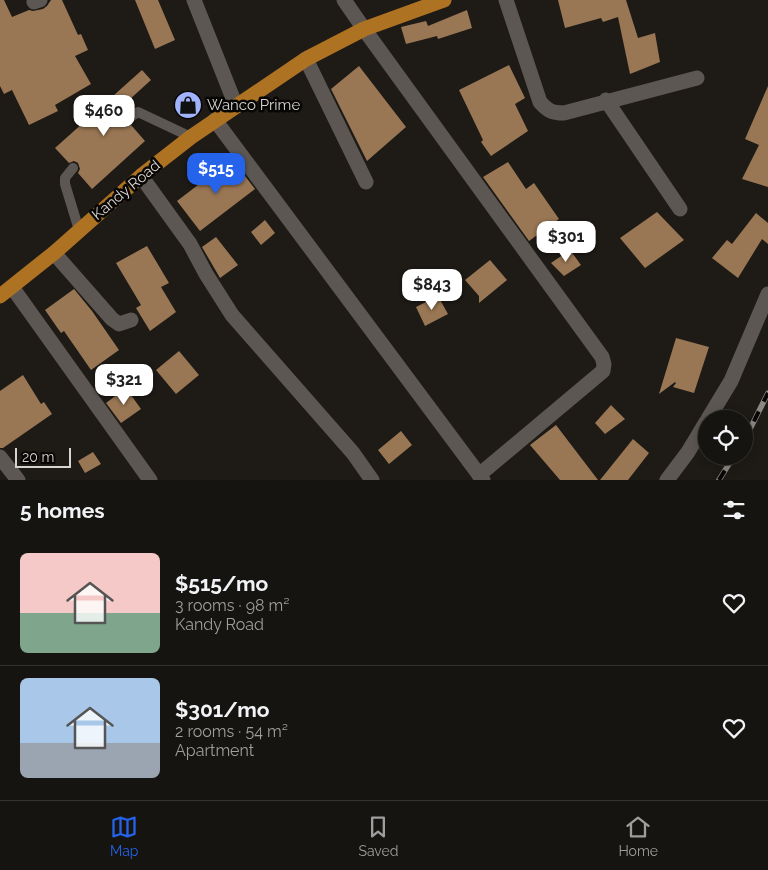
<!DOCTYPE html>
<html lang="en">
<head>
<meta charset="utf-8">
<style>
	:root { --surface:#161410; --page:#1f1d19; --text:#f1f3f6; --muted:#9e9e9f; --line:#353330; --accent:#2563eb }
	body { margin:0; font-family:Raleway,sans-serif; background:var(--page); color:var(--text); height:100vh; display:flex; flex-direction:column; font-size:19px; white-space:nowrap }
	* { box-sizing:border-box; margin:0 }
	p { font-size:16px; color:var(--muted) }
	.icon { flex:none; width:28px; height:28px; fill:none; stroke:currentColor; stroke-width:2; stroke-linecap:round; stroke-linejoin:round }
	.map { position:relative; height:480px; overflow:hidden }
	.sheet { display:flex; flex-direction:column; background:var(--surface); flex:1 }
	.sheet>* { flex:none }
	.controls { position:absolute; left:698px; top:410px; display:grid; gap:10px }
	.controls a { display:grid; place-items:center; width:55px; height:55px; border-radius:50%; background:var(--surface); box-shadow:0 2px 12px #0003,0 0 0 1px var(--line); font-size:25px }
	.scale { position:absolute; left:15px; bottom:12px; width:56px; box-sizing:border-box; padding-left:5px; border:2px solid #d6d3d0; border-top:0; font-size:14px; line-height:18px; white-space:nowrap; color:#d6d3d0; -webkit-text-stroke:4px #070604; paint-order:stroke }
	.price { position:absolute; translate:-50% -42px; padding:0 11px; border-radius:10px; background:#fff; color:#222; font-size:16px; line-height:32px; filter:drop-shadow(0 1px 2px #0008) }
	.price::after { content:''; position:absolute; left:50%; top:30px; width:15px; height:11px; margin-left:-8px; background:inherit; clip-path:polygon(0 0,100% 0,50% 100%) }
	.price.on { background:var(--accent); color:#fff }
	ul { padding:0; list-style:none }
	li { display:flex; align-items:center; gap:15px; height:125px; padding:0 20px }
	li+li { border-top:1px solid var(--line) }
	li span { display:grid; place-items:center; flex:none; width:140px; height:100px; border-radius:8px; color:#555 }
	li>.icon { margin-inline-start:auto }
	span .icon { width:60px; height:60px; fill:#fffc; stroke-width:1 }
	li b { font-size:21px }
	h2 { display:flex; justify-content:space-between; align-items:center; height:60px; padding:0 20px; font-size:21px }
	.tab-bar { display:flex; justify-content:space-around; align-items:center; height:70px; border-top:1px solid var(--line); background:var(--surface); font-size:14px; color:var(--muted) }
	.tab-bar a { display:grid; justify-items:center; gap:2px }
	.tab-bar .on { color:var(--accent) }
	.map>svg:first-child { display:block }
</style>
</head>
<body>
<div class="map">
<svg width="768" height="480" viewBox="0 0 768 480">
	<rect width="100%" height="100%" fill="#1e1a16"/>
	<!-- building -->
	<path fill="#9a7754" d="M0,0H4L12,17L29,10L33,11L43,9L47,6L51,0H62L78,35L81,34L88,50L75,56L91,84L55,105L58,111L29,125L12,90L4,94L0,86Z
		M135,0H158L175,40L155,49Z
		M558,0H626L638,38L655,33L660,62L630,74L618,17L603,22L601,18L565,28Z
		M467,10L472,28L438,39L437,36L406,44L401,27L426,21L428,26Z
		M509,65L525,98L515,104L528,131L491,156L481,142L483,140L459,90Z
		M359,66L406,127L367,161L331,89Z
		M142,70L151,80L118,110L122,115L119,120L121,124L126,127L131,125L145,141L92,189L78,173L80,169L78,163L74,161L69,163L55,148Z
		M768,86V187L742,179L759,145L745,139Z
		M232,159L255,189L200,231L177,201Z
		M508,162L526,189L534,183L559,219L529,241L483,177Z
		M657,212L684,240L645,268L620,238Z
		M756,213L768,223V244L762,239L738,278L712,258L727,240L732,244Z
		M265,220L275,233L261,245L251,232Z
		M216,237L238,265L220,278L202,247Z
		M147,246L169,283L161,287L176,312L150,331L136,308L141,305L116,263Z
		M570,250L581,265L564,276L551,263Z
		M490,260L507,280L479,303V296L465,280Z
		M74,289L92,311L119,350L91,370L64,331L61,333L45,310Z
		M438,296L448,314L425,326L416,307Z
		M676,338L709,347L694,393L673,387L676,383L675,382L659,394Z
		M179,351L199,375L176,394L156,370Z
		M23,375L41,404L44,402L52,414L3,448H0V391Z
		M126,388L141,409L121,423L106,403Z
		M611,405L625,419L605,434L595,423Z
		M556,425L598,480H560L530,445Z
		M401,431L412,445L389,464L378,450Z
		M633,439L649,453L628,480H600Z
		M93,452L101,464L85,473L78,461Z"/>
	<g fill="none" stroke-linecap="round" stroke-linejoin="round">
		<!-- service -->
		<path stroke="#5c5752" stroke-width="10" d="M126,120L138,112L191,137
			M73,168L65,178V184L79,230"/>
		<!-- minor -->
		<path stroke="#5c5752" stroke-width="15" d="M194,0L236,106
			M506,0L540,102C548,111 552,113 564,113L697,78
			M34,2L40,0
			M364,29L602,357L604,364L603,371L479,475
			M306,59L366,182
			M606,100L680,209
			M215,120L483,480
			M141,176L190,244L206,274L232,315L353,453L372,480
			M54,253L112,319L119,324L131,320
			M12,287L150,480
			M708,419L731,381L768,294
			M0,457L18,480
			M667,480L688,452L706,422"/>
		<!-- tertiary -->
		<path stroke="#5c5752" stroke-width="15" d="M344,0L364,29"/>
		<!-- trunk -->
		<path stroke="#ae7223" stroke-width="15" d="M0,296L54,253L141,176L191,137L306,59L364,29L444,0"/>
		<!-- rail casing -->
		<g stroke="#898683" stroke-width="5.5">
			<path id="rail" d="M744,441L768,393
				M719,480L734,456"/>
		</g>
		<!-- rail -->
		<use href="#rail" stroke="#070604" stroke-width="4" stroke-dasharray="11" stroke-linecap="butt"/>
	</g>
	<!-- icons -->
	<defs>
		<g id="shop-disc" transform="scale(1.4375)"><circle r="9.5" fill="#a1b3fd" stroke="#070604"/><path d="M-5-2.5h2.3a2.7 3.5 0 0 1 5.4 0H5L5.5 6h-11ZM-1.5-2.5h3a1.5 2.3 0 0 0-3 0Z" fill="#111"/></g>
	</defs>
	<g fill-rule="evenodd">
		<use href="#shop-disc" x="188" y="105"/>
	</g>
	<g text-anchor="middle" stroke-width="5" stroke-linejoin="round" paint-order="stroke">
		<!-- poi labels -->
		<g font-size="15" fill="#d6d3d0" stroke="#070604" text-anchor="start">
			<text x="207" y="110">Wanco Prime</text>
		</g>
		<!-- street labels -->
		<g font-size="15" fill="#d6d3d0" stroke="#070604">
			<text transform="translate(126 190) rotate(-40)" y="5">Kandy Road</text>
		</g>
	</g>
</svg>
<div class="controls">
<a><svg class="icon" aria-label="locate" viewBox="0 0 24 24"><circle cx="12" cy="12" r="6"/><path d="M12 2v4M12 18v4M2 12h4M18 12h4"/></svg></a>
</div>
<div class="scale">20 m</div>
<b class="price" style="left:104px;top:137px">$460</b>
<b class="price on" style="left:216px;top:195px">$515</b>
<b class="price" style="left:566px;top:263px">$301</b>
<b class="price" style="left:432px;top:311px">$843</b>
<b class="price" style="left:124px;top:406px">$321</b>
</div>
<section class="sheet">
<h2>5 homes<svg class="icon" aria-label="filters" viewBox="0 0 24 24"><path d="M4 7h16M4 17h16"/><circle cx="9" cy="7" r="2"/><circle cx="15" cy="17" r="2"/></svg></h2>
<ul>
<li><span style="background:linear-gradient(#f6c9c9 60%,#7fa58c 0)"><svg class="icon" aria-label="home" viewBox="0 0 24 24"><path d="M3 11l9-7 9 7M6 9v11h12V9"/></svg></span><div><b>$515/mo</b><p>3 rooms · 98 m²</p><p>Kandy Road</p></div><svg class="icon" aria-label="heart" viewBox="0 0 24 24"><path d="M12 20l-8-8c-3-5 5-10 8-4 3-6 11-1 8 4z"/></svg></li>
<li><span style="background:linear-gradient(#a9c7e8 65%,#9aa5b1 0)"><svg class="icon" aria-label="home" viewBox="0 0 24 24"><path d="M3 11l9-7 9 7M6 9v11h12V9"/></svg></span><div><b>$301/mo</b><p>2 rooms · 54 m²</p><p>Apartment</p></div><svg class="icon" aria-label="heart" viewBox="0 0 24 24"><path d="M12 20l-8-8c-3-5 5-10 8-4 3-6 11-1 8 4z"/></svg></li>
</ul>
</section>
<nav class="tab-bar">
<a class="on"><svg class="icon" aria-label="map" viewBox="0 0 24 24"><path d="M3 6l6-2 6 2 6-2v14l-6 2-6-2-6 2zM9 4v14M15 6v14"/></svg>Map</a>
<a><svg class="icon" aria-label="saved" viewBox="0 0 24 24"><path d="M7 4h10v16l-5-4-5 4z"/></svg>Saved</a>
<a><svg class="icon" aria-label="home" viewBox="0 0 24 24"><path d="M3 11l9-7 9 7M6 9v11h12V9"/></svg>Home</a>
</nav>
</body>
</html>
